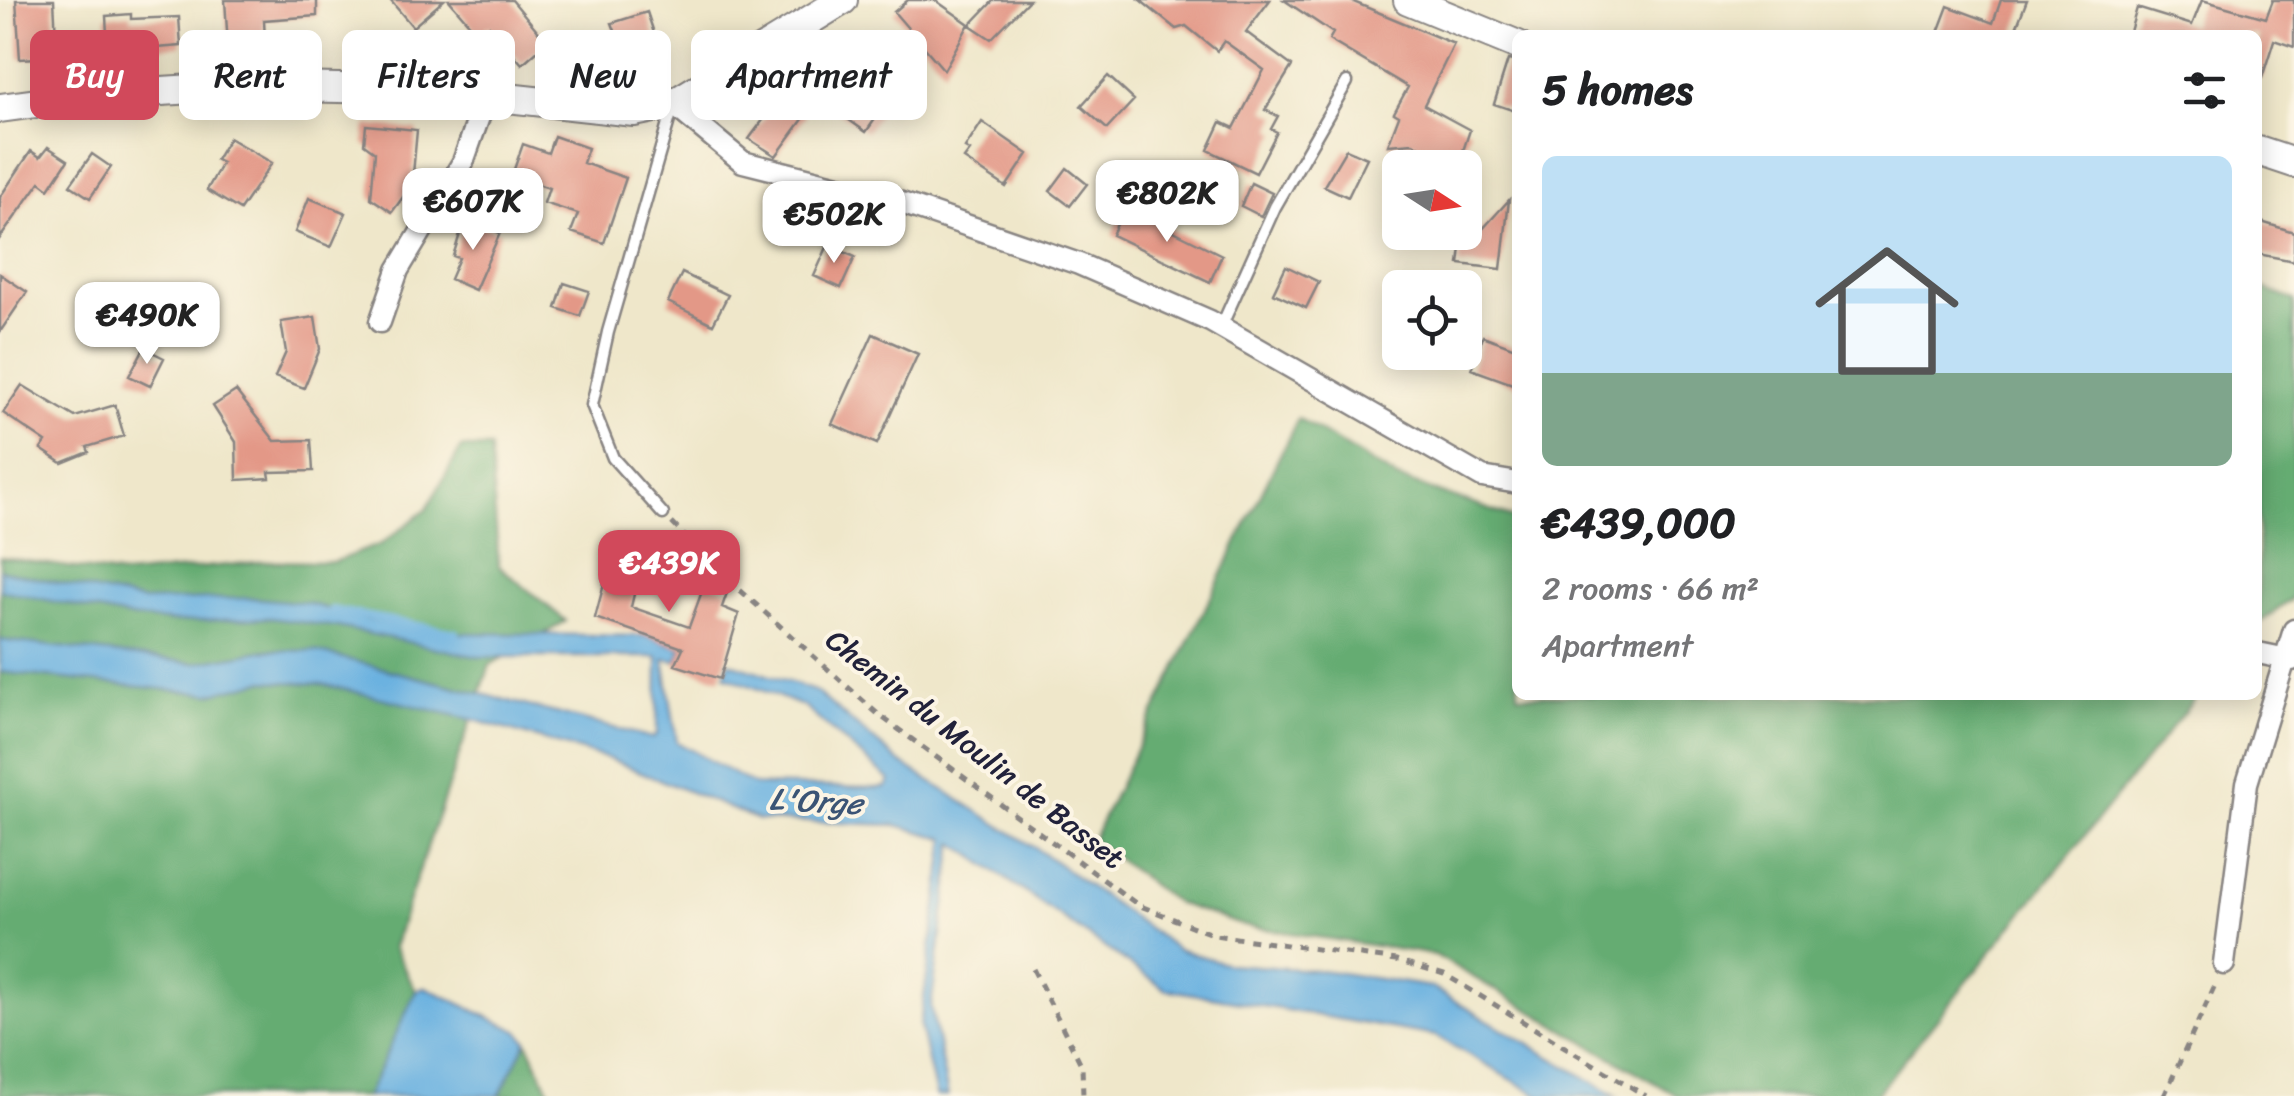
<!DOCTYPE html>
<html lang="en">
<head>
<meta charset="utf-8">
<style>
	:root { --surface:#fff; --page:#f6f6f6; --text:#202124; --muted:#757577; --accent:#d1495b }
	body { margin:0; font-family:Sriracha,sans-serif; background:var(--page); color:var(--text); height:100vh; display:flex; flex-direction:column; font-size:38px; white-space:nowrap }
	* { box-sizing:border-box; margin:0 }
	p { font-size:32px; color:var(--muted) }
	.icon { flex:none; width:55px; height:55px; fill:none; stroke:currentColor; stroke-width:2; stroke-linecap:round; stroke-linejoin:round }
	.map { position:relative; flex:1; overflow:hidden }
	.panel { position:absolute; left:1512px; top:30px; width:750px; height:670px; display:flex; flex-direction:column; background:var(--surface); border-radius:15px; box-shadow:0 5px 25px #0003 }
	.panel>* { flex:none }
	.top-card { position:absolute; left:30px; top:30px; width:950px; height:90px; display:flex; gap:20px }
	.needle { width:65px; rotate:102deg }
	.tools { position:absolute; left:1382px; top:150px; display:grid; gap:20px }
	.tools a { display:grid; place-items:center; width:100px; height:100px; border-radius:15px; background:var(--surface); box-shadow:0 5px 25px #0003; font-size:50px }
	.price { position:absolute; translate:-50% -85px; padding:0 22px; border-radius:20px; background:#fff; color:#222; font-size:32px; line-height:65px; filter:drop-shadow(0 2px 5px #0008) }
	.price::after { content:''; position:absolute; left:50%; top:60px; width:30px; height:22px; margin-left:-15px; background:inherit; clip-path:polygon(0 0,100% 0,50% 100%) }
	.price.selected { background:var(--accent); color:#fff }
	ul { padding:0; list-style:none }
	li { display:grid; align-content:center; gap:20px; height:530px; padding:0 30px }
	li span { display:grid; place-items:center; height:310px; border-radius:15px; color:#555 }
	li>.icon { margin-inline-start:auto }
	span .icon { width:180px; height:180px; fill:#fffc; stroke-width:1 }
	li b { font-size:42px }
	h2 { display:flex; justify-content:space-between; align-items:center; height:120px; padding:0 30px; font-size:42px }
	.chip { padding:0 35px; border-radius:15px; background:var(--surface); box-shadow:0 5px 25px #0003; font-size:35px; line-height:90px }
	.chip.selected { background:var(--accent); color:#fff }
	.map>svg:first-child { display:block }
</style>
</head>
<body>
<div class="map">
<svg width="2294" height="1096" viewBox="0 0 2294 1096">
	<rect width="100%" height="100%" fill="#fcf5e5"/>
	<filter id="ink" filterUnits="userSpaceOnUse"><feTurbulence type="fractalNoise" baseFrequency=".01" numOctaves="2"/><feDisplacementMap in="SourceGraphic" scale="20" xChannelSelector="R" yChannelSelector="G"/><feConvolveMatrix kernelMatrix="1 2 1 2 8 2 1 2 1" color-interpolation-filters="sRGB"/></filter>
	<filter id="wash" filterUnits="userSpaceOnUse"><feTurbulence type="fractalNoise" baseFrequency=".0048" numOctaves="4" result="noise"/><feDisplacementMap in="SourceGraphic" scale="40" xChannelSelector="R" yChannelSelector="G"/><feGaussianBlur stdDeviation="2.25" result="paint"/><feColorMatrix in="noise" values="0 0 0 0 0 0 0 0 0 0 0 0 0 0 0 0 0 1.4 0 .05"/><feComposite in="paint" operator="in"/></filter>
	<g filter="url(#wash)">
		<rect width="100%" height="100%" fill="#efe7ca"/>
		<!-- forest -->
		<path fill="#65ac72" stroke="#446756" stroke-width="2.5" d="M2258,287L2294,300V592L2291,600L2258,624Z
			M1298,418L1397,478L1517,519L1518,695H2198L1875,1096H1678L1435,955L1244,926L1176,903L1092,840Z
			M461,448H490L499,566L566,621L490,665L393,947L416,991L367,1096H0V557L124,575L268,561L333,562L381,544L426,510Z
			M527,1041L552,1096H499Z"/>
		<!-- water -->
		<path fill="#69b1e0" stroke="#466a8e" stroke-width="2.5" d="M0,570L144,601L253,598L307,603L368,620L459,633L648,636L681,648L677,661L664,659L677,742L754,785L877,788L887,787L890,780L803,706L725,676L729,662L815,691L901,763L1037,849L1177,949L1228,964L1328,971L1431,987L1617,1096H1540L1436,1036L1165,989L954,843L931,1006L948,1096H936L920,1026L946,839L896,825L758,820L609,759L474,720L322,684L263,681L210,694L0,672V640L194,663L268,650L315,651L653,738L657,734L658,657H478L338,627L270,618L177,622L132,618L0,590Z
			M425,987L520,1032L527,1041L499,1096H367L416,991Z"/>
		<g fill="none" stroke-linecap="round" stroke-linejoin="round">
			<!-- stream -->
			<path stroke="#69b1e0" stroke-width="8" d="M332,610L456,633"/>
		</g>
		<g id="blocks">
			<!-- building -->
			<path fill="#e39887" d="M16,0H54L57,57L20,59Z
				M225,0H317V16L264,20L265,41L228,46Z
				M390,0H444L413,27Z
				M449,0H512L547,42L522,64L489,26L479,35Z
				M908,0H935L969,24L944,70L894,12Z
				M994,0H1029L991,39L970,25Z
				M1140,0H1270L1246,32L1292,66L1265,110L1278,116L1271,129L1277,132L1256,173L1208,150L1221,122L1234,128L1264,70L1224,41L1217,51L1186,26L1176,29Z
				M1284,0H1349L1454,44L1424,105L1470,130L1458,166L1413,143L1388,145L1399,116L1394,113L1408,87L1329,40L1333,33Z
				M2001,0H2027L2015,31L2020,35H1937L1948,6L1993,23Z
				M2202,0L2266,18L2273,0H2294V47L2274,40L2262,78L2258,77V35H2129L2137,8L2192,25Z
				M647,12L655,36L649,38L652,49L606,64L599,42L617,36L612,23Z
				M131,14V19L179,17L181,46L108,52L106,16Z
				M1508,60L1518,62V112L1494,104Z
				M859,72L892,95L866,132L832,108Z
				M1108,76L1134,100L1107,129L1081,106Z
				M780,97L806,115L776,156L749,139Z
				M982,122L1028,154L1006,187L964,159L970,151L965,148Z
				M366,125L417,130L412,185L392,212L371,198L375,152L364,144Z
				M554,136L588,148L583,163L626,178L604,243L571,232L578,214L544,203L549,188L512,175L523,144L548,153Z
				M229,138L272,163L240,210L207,190L222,163L216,160Z
				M48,147L68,160L49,189L40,182L0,238V197L31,151L40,157Z
				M1346,149L1367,158L1348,197L1324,186Z
				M92,154L111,167L90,198L70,185Z
				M1067,168L1087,184L1070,206L1050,191Z
				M1251,183L1272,193L1261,216L1241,206Z
				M309,198L346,213L331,247L295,232Z
				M1509,200L1501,269L1459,264L1463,232H1480Z
				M1125,207L1222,255L1210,282L1112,235Z
				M465,218L500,233L475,290L450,279L459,258L453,256Z
				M2258,221L2294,232V261L2258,254Z
				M828,245L855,257L841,288L814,276Z
				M1286,266L1319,282L1306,308L1273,293Z
				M682,273L728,295L713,324L668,302Z
				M0,274L27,292L0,332Z
				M564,283L589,291L580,316L556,308Z
				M315,317L320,349L304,388L275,377L286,352L281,322Z
				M873,334L918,354L877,444L832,424Z
				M1483,336L1518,349V386L1471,369Z
				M144,348L164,358L150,386L129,376Z
				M22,385L75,417L115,405L124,436L87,447L89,452L62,463L41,449L46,442L3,413Z
				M236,391L275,441L311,440L313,471L269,472L270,478L237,480L236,442L213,406Z
				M616,538L645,547L631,607L689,627L705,583L728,590L722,607L739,614L720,679L675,665L683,648L595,618Z"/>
		</g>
	</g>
	<g filter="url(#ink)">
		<use href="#blocks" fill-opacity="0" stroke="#888482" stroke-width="2.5"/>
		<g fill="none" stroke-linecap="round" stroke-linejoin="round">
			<!-- service casing -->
			<g stroke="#888482" stroke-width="15">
				<path id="service" d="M1221,327L1275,207L1347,82
					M663,514L613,458L592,405L608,332L672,110"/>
			</g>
			<!-- minor casing -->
			<g stroke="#888482" stroke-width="25">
				<path id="minor" d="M673,104L743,162L890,199L1079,264L1210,321L1482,477L1518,483
					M380,322L398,270L463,162L486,97
					M2258,653L2292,660
					M2224,964L2247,783L2294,630"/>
			</g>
			<!-- tertiary casing -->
			<g stroke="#888482" stroke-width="32">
				<path id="tertiary" d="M1408,0L1518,45
					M0,108L96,95L243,86L434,90L634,112L673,104L843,0
					M2258,151L2294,163"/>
			</g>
			<!-- path -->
			<path stroke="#888482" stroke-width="5" stroke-dasharray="8 8" stroke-linecap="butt" d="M672,523L721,573L879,715L1138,905L1214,935L1397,960L1444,974L1646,1096
				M1033,969L1082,1066L1083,1096
				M2164,1096L2215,985"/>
			<!-- service -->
			<use href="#service" stroke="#fff" stroke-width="10"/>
			<!-- minor -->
			<use href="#minor" stroke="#fff" stroke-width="20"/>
			<!-- tertiary -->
			<use href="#tertiary" stroke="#fff" stroke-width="28"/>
		</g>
	</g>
	<g text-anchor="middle" stroke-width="8" stroke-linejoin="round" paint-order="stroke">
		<!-- street labels -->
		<g font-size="30" fill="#22223b" stroke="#fcf5e5">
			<text transform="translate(975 749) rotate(38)" y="10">Chemin du Moulin de Basset</text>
		</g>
		<!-- water labels -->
		<g font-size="32" font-style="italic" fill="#3b5475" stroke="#fcf5e5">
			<text transform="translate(816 801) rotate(3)" y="11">L'Orge</text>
		</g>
	</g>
</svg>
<div class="tools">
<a><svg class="needle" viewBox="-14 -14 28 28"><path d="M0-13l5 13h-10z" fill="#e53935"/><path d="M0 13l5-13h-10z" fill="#757577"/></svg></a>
<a><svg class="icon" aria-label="locate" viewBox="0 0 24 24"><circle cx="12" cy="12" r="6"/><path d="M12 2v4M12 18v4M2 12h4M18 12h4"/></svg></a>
</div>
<b class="price" style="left:1167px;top:245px">€802K</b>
<b class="price" style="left:473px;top:253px">€607K</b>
<b class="price" style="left:834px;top:266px">€502K</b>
<b class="price" style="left:147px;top:367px">€490K</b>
<b class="price selected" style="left:669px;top:615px">€439K</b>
<div class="top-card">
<a class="chip selected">Buy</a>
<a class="chip">Rent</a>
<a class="chip">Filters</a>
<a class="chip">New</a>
<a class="chip">Apartment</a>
</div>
<section class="panel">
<h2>5 homes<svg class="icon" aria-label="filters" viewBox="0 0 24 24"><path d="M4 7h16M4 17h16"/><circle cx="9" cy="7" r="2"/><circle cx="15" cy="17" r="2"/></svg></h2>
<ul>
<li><span style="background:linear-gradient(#bfe0f5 70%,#7fa58c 0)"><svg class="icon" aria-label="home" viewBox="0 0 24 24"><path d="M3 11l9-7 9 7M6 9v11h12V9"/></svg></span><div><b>€439,000</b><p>2 rooms · 66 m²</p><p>Apartment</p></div></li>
</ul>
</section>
</div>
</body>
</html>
